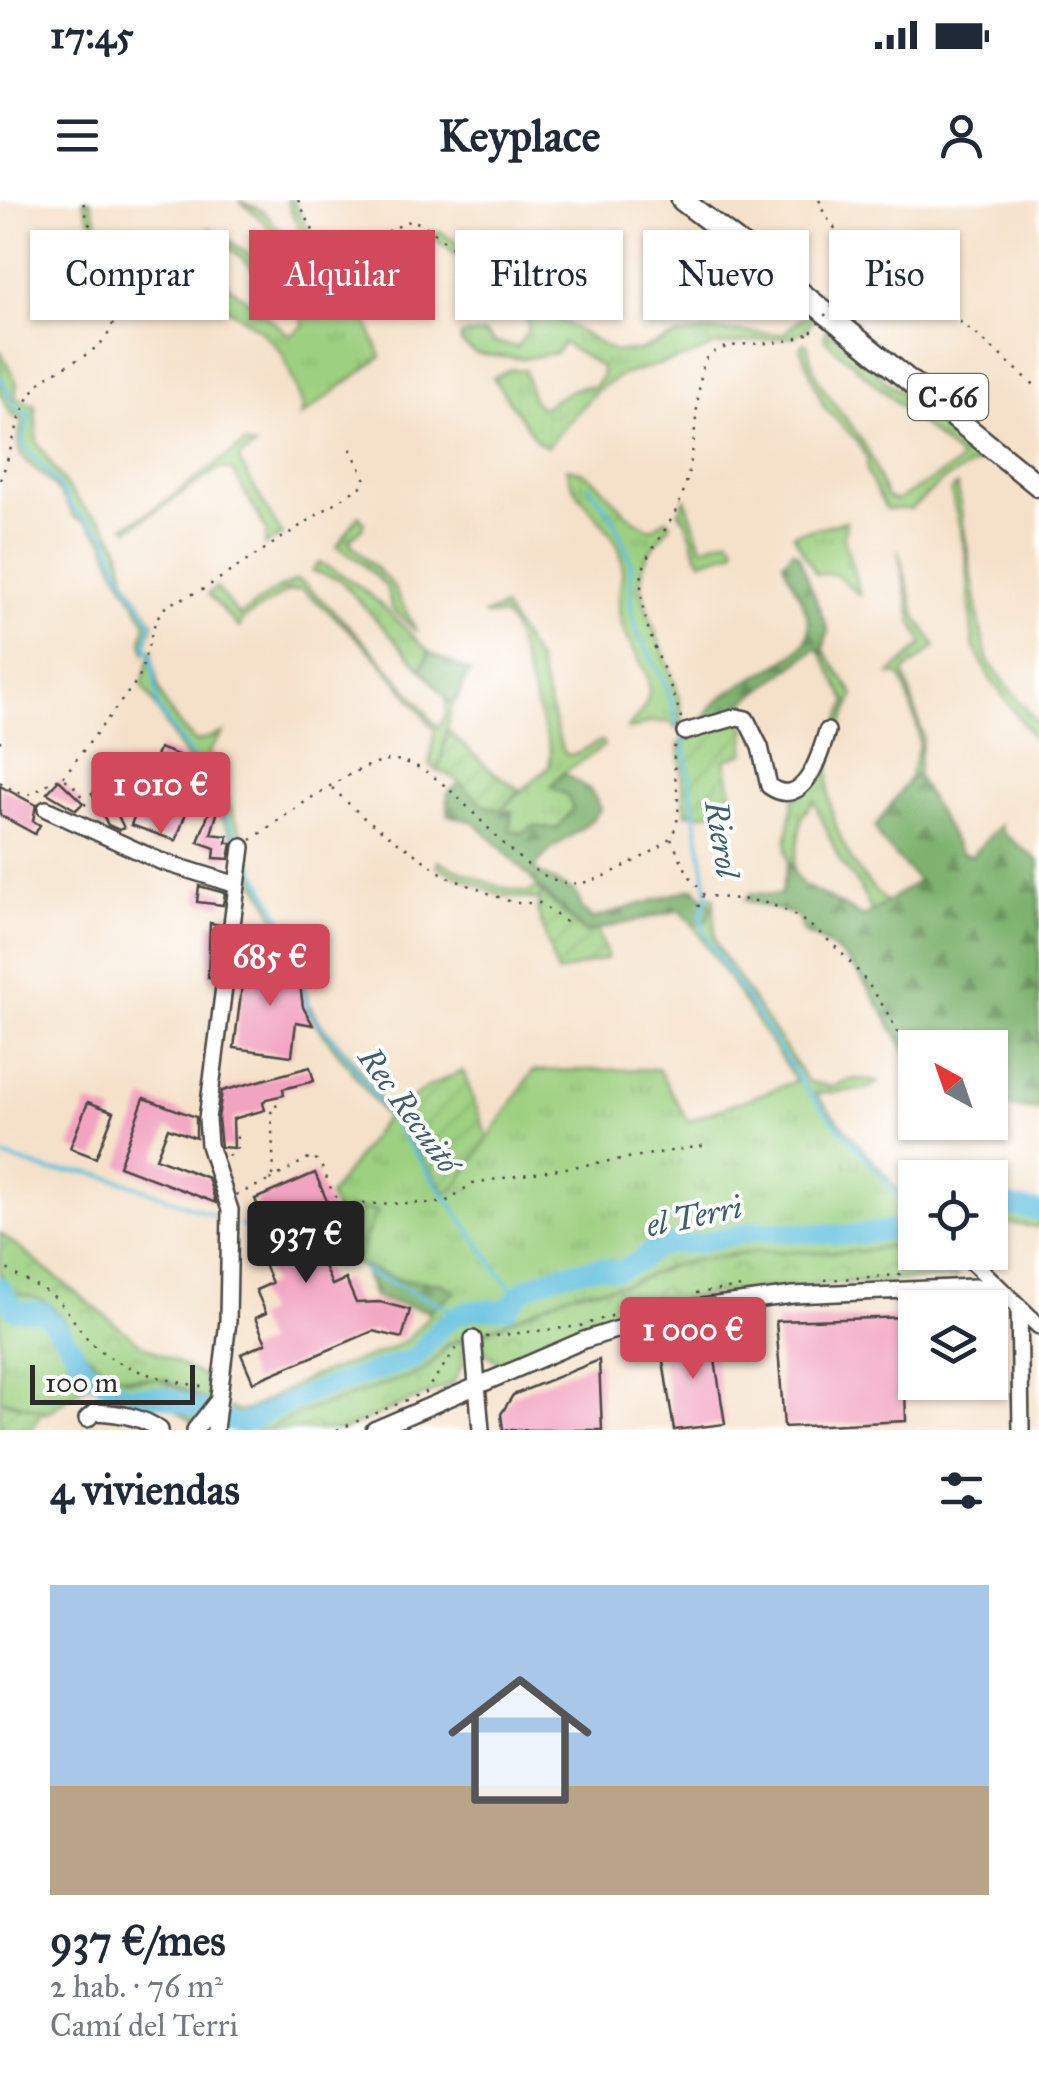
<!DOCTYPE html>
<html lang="es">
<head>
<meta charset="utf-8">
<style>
	:root { --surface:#fff; --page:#f6f6f7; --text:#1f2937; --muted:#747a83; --accent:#d1495b }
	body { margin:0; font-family:"IM FELL Great Primer",serif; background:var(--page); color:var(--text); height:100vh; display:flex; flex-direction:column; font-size:38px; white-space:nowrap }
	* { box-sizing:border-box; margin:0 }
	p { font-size:32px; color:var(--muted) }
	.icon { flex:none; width:55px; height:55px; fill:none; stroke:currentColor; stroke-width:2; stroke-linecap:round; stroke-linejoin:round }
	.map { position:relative; height:1230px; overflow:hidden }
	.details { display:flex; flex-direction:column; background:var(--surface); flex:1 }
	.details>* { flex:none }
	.top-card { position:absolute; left:30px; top:30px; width:980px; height:90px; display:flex; gap:20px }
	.needle { width:65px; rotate:320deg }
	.controls { position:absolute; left:898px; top:830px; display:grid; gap:20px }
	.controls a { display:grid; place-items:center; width:110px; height:110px; border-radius:0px; background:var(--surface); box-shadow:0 2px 8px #0004; font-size:50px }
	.scale { position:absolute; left:30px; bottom:25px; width:165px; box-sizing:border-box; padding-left:10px; border:5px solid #2b2b2b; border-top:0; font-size:28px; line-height:35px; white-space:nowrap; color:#2b2b2b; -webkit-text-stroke:8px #fff; paint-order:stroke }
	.price { position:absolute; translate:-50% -85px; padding:0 22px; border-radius:10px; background:var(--accent); color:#fff; font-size:32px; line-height:65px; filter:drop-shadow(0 2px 5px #0008) }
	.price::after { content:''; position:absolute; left:50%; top:60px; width:30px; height:22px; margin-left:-15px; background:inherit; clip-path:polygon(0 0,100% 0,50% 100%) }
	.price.selected { background:#222; color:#fff }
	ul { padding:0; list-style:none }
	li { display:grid; align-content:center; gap:20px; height:530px; padding:0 50px }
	li span { display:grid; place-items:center; height:310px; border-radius:0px; color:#555 }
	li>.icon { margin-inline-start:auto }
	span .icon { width:180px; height:180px; fill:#fffc; stroke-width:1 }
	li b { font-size:42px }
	h2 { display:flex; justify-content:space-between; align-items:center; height:120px; padding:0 50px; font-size:42px }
	.tag { padding:0 35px; border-radius:0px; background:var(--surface); box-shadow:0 2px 8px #0004; font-size:35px; line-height:90px }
	.tag.selected { background:var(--accent); color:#fff }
	.status { display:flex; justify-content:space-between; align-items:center; height:70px; padding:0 50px; background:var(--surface); direction:ltr }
	.status svg { height:28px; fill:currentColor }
	header { display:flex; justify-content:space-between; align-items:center; height:130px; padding:0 50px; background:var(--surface); font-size:45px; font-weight:700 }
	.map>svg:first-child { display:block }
</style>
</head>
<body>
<div class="status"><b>17:45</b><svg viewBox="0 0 49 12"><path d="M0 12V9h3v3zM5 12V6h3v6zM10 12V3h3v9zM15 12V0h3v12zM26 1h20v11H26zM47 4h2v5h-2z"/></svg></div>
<header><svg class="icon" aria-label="menu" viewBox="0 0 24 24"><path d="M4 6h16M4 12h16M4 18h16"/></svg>Keyplace<svg class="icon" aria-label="person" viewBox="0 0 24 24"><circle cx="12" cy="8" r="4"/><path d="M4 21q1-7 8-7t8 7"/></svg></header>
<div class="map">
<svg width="1039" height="1230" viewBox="0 0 1039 1230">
	<defs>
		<pattern id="grass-tufts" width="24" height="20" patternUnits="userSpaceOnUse" patternTransform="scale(2.5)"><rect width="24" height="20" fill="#9dd080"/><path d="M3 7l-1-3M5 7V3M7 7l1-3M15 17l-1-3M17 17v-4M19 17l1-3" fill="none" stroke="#87b36f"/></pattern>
		<pattern id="forest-firs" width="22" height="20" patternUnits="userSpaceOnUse" patternTransform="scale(2.5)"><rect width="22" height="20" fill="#7eb26e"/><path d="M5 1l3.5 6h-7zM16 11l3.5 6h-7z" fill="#67915b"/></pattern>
		<pattern id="park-crowns" width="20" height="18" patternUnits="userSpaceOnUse" patternTransform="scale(2.5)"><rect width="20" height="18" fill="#9dd080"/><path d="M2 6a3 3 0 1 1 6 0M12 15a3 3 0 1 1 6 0" fill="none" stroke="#87b36f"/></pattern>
		<pattern id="garden-furrows" width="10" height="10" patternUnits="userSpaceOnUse" patternTransform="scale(2.5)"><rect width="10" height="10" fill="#9dd080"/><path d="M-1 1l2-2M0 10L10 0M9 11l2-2" fill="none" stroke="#87b36f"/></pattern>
	</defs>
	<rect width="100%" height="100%" fill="#fff"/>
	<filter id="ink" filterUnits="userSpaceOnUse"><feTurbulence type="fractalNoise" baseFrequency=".01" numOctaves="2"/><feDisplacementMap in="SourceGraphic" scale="20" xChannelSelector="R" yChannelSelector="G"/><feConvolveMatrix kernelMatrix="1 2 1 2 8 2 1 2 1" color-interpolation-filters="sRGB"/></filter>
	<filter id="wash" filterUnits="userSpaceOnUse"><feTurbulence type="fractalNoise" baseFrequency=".0048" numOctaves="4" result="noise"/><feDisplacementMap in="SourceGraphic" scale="40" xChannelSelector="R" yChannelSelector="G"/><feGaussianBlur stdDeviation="2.25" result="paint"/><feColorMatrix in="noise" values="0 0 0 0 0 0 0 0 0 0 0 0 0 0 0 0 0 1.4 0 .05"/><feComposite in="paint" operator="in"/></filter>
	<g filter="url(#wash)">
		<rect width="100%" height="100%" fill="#f5e1c9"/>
		<!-- grass -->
		<path fill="url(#grass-tufts)" stroke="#647e56" stroke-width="2.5" d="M83,0H90L102,37L122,77L121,108Z
			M239,0L263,11L314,70L336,80L337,75L298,27L287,0H293C305,24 314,53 343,59L381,157L300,217L303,206L282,152L259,129L185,80L179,84L174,75L185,44L209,56L229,86L290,135L304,126L297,108L208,28C246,46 280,88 318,97L322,89L264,22Z
			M440,31L552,115L615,152L638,151L677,136L713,131L783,134L807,114L813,119L805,130L791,137L713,146L693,155L622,175L596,191L547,247L537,241L493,178L512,169L525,170L532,199L540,208C557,201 573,182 593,188L602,177L601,167L563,143L556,153L522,159L476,154L460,142V135L485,133L494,142L517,147L529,129L525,110L435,39L433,33Z
			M826,129L980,261L942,281L911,309H886L867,272V258L857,241L824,207L800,148L804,143L808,146C813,188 845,212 866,247C875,262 878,281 887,297L896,301L956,265L960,258L824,139Z
			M0,150L17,183L15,198L35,205L37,242L66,286L88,312L103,321L119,347L125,377L153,422L145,452L142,442L146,422L114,367L104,341L85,321L74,317C66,302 59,289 46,278C19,254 13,258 23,219L13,217L0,193Z
			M244,244L255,247L241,256L239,261L282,335L265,345L267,331L232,270L220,268L129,329L125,326L149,313Z
			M567,268C603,272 618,318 651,329L667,319L671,324C662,336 648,350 644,364C630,402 684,476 682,524L675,528L671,522H649L631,530L627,529C636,518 649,506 649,490C649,464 622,442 619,412C617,387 629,369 617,344C604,319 571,296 567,268Z
			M957,285L980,427L988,461L1039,525V546L990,478L973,445L966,355L951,291Z
			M685,298L702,347L729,338L735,345L734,351L701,361C690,346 693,326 679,312Z
			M359,315L364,323L361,330L350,339L351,344L391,383L417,432L392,408L386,386L358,360L337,347Z
			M846,321L844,338L860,395L835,374H816L793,334Z
			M898,350L917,418L936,446L904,472L923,536L917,576L910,578L919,545L918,528L903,481L899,475L890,474L923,444L912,421Z
			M319,363C363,381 395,419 429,452L421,469L339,379L312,371Z
			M296,380L303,383C354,428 398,474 438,528L446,514V500L452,505L438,571L429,565L435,531C397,478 354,429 301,389L286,392L242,420L239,428L208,394L216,387L239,416L277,389Z
			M503,407L537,461L562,549L567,555C581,555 588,545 602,541L604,546L563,573L552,587L568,596L573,609L557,629L534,626L522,633L509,630L512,611L500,610L549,567L551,552L512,427L504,416L483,415Z
			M152,449C157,494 163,510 196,542L223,533L209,552L218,582L244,637L236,642L142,484Z
			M823,449L854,495C847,511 831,553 829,569C824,618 850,671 887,702L872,712L858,684L841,663L814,601L802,616L793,671C779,648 792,624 793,599L810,588L847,502L822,455Z
			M247,653L297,750L309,805L318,820L352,859L446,993L458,983L533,871L658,869L688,921L796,881L692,723L707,720L712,707L705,699L714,696L715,739L720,751L807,881L833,887C848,878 862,877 879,882L867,889L815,894L899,991L915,1003V1042L857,1052L734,1054L671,1066L628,1084L570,1093L511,1122L453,1142L445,1145L434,1163L424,1171L298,1214L267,1230H228L230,1208L239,1212L250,1209L311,1177L388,1150L407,1140L426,1119L441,1083L401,1080L355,1064L376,1011L348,1009L342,1025L329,996L386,917L307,811L299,769L267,700L245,665Z
			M438,661L499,687L529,693L537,687L542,693L540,700L501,695L437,667Z
			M990,996L1039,1006V1027L990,1021Z
			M0,1074L12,1093L36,1095L60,1112L80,1147L126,1180L158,1179L207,1201L193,1222L171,1207L117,1197L89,1183L49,1212L0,1199Z"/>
		<!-- forest -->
		<path fill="url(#forest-firs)" stroke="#546e4c" stroke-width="2.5" d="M793,351L798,354L828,430L822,455L817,448L739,506L737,512L703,522C715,480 811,467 809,427C808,404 791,384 783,362Z
			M429,452L470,472C461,484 462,496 452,505L421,469Z
			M563,573L590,590L601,608C583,636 547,643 534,670L576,693L583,710L592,719L694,688L712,707L707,721L692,723L680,710L585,733L475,622L448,615V593L460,583L492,609L512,611L510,630L521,633L534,626L557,629L573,609L568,596L551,587Z
			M917,576L961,653L971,656L1000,625L1003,633L1039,661V910L990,904V848H915L914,863C882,819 861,751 805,734L796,715L745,700L751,693L781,695L788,663L802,684L864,717L918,681L881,640L875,627L910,578Z
			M362,1067L401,1080L441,1083L455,1092L428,1111L375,1098Z"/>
		<!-- park -->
		<path fill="url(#park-crowns)" stroke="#647e56" stroke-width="2.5" d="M0,1033L141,1144L212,1181L207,1201C191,1194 173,1181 156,1179C128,1174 126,1184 98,1163C58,1135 74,1098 12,1093L0,1074Z
			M915,1042V1052L944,1053L959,1067L956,1078C851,1084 745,1081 643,1109C594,1123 547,1144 500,1163L484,1152L483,1133L570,1093L628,1084L671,1066L697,1060L759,1052H857Z
			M462,1140L463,1163L453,1183L343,1230H267L298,1214L424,1171C439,1159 443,1144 462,1140Z"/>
		<!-- garden -->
		<path fill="url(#garden-furrows)" stroke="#647e56" stroke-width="2.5" d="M742,522L746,530L744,553L725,560L734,606L704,614L686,613L679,544L688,536Z
			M448,531L489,569L520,590L500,610C474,606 463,577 438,571Z
			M542,693L585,733L597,730L608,758L557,773L537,709Z
			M463,871L488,939L458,983L447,994L390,914L431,885Z
			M348,1009L376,1011L355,1064L331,1051Z
			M0,1199L6,1202L49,1212L40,1215L32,1230H0Z"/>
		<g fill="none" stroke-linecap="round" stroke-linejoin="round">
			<!-- stream -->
			<path stroke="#60c0de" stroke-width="4" d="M0,176L16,210L30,213L22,244L59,286L72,308L106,335L118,368L151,421L146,447L152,456L158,509L190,555L240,643
				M589,286L613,318L624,344L631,363V408L637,431L667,487L679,530
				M683,538L708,695L701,714L705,735L805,888L896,992L915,1006
				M247,656L284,723L300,769L308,809L346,855L516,1096
				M0,955L49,971L88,972L122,981L221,1018
				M241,1026L246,1027
				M362,1070L446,1107L458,1115"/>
			<!-- river -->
			<path stroke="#60c0de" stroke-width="20" d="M990,1003L1039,1011
				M0,1087L15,1110L43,1112L70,1144L83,1167L123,1195L165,1197L200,1209
				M231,1222L241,1225L310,1193L415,1158L440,1128L458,1115L472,1110L507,1109L525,1089L542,1081L564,1073L600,1067L617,1071L637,1063L655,1048L672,1044H694L755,1031L853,1035L899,1029L915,1023"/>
		</g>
		<g id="blocks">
			<!-- building -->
			<path fill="#f2a3c0" d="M159,548L178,555L183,561L179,576L197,582L176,641L131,625Z
				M59,580L83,603L76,610L47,593Z
				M0,586L36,605L33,621L40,625L35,634L0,615Z
				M104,587L124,628L119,630L108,625L92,594Z
				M212,604L217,614L211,634L228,636L227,643H232L229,659L214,658L215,648L198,642Z
				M199,686L225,693L223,705L197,702Z
				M210,723L221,725L214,779L208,778Z
				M245,762L298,769L303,807L313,825L296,822L292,856L234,848Z
				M310,867L314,881L283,889L284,895L266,899L263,903L265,910L233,919L234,948L221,947L218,919L222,891Z
				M144,898L196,917V938L168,928L156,958L208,978L216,1003L119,966Z
				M88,902L114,912L96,958L70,948Z
				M315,973L333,1015L320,1021L328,1040L324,1050L318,1052L332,1085L346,1079L356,1103L380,1102L410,1110L402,1138L373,1131L253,1182L241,1154L266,1143L255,1118L266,1113L256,1090L272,1083L257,1048L267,1044L258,1022L264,1020L255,999Z
				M910,1117L912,1190H905L906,1221L784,1227L776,1121Z
				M711,1134L725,1224L674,1230L660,1142Z
				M599,1160L602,1230H503L501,1214L513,1195Z"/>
		</g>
	</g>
	<g filter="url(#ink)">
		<use href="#blocks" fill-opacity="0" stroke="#494643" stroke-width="2.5"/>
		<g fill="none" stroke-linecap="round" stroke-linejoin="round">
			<!-- minor casing -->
			<g stroke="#494643" stroke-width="20">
				<path id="minor" d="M685,532L737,517L746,519L760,547L769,586C804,611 820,556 827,531
					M46,609L160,661L237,685
					M962,1052L1039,1126
					M1019,1107L1021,1230
					M473,1139L481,1230
					M87,1219L95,1212C117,1213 142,1216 160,1230
					M195,1230L217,1202
					M215,1230L228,1121L230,1010L209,945L207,919L242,647
					M374,1230L584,1140L678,1110L793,1095L997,1086"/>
			</g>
			<!-- highway casing -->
			<g stroke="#494643" stroke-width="25">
				<path id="highway" d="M682,0L748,50L1039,286"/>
			</g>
			<!-- path -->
			<path stroke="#494643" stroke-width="2.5" stroke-dasharray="2.5 8" stroke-linecap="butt" d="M298,0L318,41L338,56L411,20L424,25L523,103L534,121
				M820,0L819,4L832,26L976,134L1039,189
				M846,90L872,60
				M0,280C12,253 18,209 36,187C60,159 119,157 115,102C113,67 88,35 83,0
				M681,518C670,475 641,431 641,386C641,357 659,342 672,318C699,270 692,213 704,161C726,133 777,153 811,132
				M0,540V545
				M63,577L139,478L156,419L167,405L202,390L363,285L366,280L347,242
				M0,582C36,608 33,586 63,577L78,590L89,612
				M332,588L363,617L447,677L514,703H540L570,725
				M671,639L688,674L704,695C725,699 751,698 772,705C831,724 906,817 911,879
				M251,640C278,621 365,555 396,560C463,570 515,693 582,683C597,680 612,673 625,666C641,657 666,648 674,631C686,604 668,569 676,540
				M698,707L703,696
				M228,956L237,948V929
				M270,980L312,956C329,968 326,993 344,1004L444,1003L473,983L708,945
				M236,995L270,980L274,973L271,907L283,904
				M0,1062C14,1078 35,1083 52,1095C66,1106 75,1124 86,1137C114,1170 165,1180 205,1187
				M825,1080L899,1075L925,1052
				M696,1093L742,1087
				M486,1137L580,1126L649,1104
				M337,1230L425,1192L459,1145"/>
			<!-- minor -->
			<use href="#minor" stroke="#fff" stroke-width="15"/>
			<!-- highway -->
			<use href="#highway" stroke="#fff" stroke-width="20"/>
			<!-- path-bridge -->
			<path stroke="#494643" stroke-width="2.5" stroke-dasharray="2.5 8" stroke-linecap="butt" d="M811,132L846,90"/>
		</g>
	</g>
	<g text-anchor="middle" stroke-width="8" stroke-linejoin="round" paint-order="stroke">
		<!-- shield labels -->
		<rect fill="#fff" stroke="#6b6b6b" stroke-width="2.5" x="908" y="174" width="80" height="46" rx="8"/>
		<g font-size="28" font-weight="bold" fill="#2b2b2b">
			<text x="948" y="207">C-66</text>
		</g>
		<!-- water labels -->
		<g font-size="32" font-style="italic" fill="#3e5f6a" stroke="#fff">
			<text transform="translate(722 639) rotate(81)" y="11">Rierol</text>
			<text transform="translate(409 910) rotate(54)" y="11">Rec Recuitó</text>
			<text transform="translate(694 1016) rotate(-12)" y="11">el Terri</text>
		</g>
	</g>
</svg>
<div class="controls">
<a><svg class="needle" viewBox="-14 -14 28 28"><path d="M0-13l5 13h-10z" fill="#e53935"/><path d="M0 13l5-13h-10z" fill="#747a83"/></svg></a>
<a><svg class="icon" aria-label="locate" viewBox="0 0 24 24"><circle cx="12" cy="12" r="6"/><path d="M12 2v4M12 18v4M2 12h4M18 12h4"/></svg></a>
<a><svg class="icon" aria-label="layers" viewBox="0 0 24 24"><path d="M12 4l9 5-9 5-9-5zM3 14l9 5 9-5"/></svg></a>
</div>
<div class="scale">100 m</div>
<b class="price" style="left:161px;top:637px">1 010 €</b>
<b class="price" style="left:270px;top:809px">685 €</b>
<b class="price selected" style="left:306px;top:1086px">937 €</b>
<b class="price" style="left:693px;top:1182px">1 000 €</b>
<div class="top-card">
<a class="tag">Comprar</a>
<a class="tag selected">Alquilar</a>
<a class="tag">Filtros</a>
<a class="tag">Nuevo</a>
<a class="tag">Piso</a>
</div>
</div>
<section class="details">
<h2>4 viviendas<svg class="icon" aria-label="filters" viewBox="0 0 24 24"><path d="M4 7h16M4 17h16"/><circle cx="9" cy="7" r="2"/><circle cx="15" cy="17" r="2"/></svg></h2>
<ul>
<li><span style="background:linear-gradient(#a9c7e8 65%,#b9a48a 0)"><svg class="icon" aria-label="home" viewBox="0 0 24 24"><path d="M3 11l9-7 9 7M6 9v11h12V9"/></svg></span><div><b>937 €/mes</b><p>2 hab. · 76 m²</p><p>Camí del Terri</p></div></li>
</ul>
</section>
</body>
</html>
